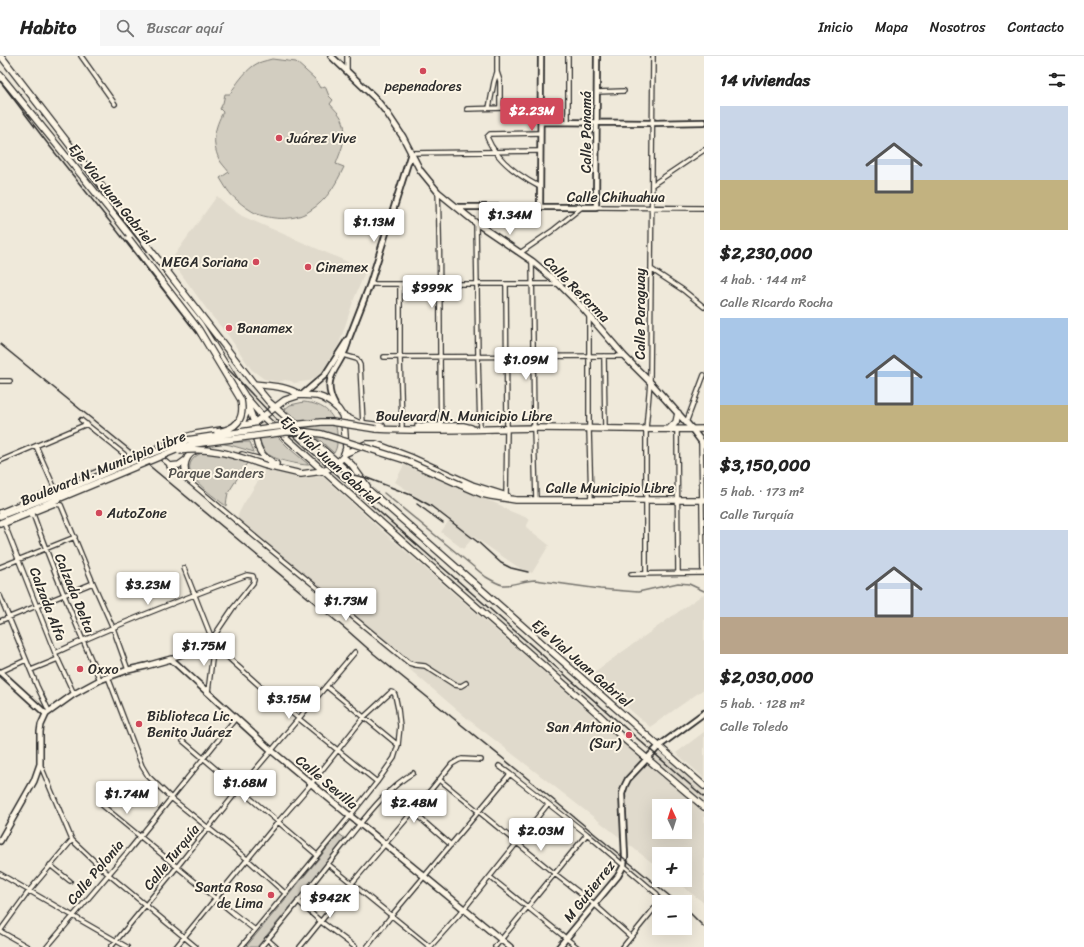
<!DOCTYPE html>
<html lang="es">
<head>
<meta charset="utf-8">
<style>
	:root { --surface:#fff; --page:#f6f6f6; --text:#222; --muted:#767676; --line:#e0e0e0; --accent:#d1495b }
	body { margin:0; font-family:Sriracha,sans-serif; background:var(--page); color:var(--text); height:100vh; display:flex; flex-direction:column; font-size:15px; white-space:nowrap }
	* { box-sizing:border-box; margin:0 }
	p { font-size:13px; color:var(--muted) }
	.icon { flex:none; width:22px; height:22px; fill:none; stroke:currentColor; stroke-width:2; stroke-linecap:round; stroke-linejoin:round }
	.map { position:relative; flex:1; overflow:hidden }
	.details { display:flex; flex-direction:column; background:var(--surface); width:380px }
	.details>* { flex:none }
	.needle { width:26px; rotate:356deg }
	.controls { position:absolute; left:652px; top:743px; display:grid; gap:8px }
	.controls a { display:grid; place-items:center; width:40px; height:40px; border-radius:0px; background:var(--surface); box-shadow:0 4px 16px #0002; font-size:20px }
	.price { position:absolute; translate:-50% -34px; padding:0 9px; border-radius:4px; background:#fff; color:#222; font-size:13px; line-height:26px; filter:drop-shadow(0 1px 2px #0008) }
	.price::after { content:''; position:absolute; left:50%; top:24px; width:12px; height:9px; margin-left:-6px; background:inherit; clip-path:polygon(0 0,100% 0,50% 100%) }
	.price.active { background:var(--accent); color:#fff }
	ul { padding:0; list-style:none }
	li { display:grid; align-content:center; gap:8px; height:212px; padding:0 16px }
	li span { display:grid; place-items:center; height:124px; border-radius:0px; color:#555 }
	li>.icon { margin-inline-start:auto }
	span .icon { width:72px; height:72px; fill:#fffc; stroke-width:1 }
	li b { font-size:17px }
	h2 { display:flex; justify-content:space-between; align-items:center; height:48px; padding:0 16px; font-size:17px }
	header { display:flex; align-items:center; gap:24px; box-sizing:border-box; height:56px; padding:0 20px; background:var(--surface); border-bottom:1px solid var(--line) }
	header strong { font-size:19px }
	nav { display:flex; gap:22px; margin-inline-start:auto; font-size:14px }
	.search { width:280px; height:36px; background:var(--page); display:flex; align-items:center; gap:10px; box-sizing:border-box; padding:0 14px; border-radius:0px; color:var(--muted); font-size:15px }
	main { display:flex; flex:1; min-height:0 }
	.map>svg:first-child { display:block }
</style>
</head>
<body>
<header>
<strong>Habito</strong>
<div class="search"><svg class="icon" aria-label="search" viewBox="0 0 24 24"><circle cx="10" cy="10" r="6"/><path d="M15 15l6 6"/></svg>Buscar aquí</div>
<nav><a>Inicio</a><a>Mapa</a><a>Nosotros</a><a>Contacto</a></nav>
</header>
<main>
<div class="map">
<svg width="704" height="891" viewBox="0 0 704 891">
	<rect width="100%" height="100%" fill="#efe9da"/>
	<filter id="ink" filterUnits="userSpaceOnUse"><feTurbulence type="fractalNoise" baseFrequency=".025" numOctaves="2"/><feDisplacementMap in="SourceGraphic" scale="8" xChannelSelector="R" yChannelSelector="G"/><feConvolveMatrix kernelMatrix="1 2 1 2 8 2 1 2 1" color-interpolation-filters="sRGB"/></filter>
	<g filter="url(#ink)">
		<!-- built -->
		<path fill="#e0dacc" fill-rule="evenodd" d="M217,140L227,149L242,160L366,214L354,243L339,288L323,314L315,322L309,325L294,327L291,325L285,324L279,326L264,323L251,313L228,279L211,259L171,204Z
			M404,409L502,450L507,454L530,463L526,471L549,489L532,517L521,513L474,481L463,493L441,476L450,463L395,426Z
			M266,412L295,421L307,422L322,420L380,473L704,757V847L674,824H685V798H659V812L469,664L326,542L234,467L243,449ZM659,750H685V776H659Z
			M702,539H704V633L650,671L590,619Z
			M704,676V722L676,697Z
			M660,696L704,735V746L654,703Z"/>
		<!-- green -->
		<path fill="#d2cdc0" stroke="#7e7c76" d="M272,3L296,6L315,23L320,32L325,30L329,40L333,44L330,48C334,53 339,57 342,63C349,78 341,94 336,108L344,111C336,128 327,144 311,154C296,165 274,164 257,158C251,155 242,149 237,144C229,138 225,130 220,122L229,116C225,111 221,107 219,103C211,86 215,71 223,56L220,53L223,47L225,38H230C236,28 244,17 253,10C258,6 265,5 272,3Z
			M304,346C324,348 336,358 337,378C337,386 338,390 334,397L285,353L290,349Z
			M276,379L290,393L308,408V409C300,409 277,404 271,400C264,397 261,388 259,382Z
			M218,386H250L254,396L230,389L218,387Z
			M207,395L215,396L247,407L228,437L227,442L226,450C217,443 192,425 190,415C189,412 190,408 191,406C194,400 201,397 207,395Z
			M339,778L346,783L257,891H246Z"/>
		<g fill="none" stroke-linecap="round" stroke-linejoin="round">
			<!-- stream -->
			<path stroke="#75736d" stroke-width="1.5" d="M384,437L486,521C491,524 498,528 503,529C513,530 524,524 535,524L600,533L638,536L678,527L689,528L704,535"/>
			<!-- minor casing -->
			<g stroke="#2b2b2b" stroke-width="6">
				<path id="minor" d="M81,0L115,48
					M497,0V16L500,25V52
					M347,15V0
					M597,36L624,35
					M489,52L494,26L497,16
					M467,53L505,52
					M568,66V0
					M411,97L540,95
					M652,129L704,94
					M540,131C519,120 496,104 487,81L490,78L540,77
					M438,136C441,214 439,292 441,369
					M596,151L704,152
					M476,167L478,300L480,373
					M520,197L552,175L582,151
					M532,205L534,372L536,444
					M651,213L683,234L704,251
					M370,228H559
					M400,228V301L402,370
					M506,228L507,373L506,441
					M589,260V373L591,444
					M343,299L357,303L360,309L363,368
					M604,300L605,373
					M384,301L624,300
					M0,325H10
					M686,367L704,319
					M677,373L678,517
					M701,386L703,517
					M36,390L55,433
					M159,400L260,485L409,607L416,609L425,610L455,629L461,630L466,627
					M0,405L87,368
					M0,456L124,404L125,402L124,398L81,364
					M33,458C53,514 76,569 100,624
					M4,467L55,597L74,638
					M5,468L55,448L61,449L93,527L113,572L128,614
					M0,511L75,481
					M184,512L214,588L233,606L272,641L377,726
					M646,517V373L650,326L653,0
					M631,518L704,517
					M0,540L37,630L49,655
					M0,565L93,527
					M55,597C118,568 182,543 247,519L253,520L254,524L253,527L233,552L212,583L199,593L171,603
					M31,614L58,603
					M0,616L26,604
					M108,621L142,710L148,720L171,742L247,803L286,838
					M326,630L398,689
					M208,636L214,588
					M183,685L317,799
					M40,708L72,784L108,818L196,891
					M499,710L510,718L587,778L657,838L658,843L657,849L623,891
					M440,724L555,818L594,848L631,881
					M389,735L451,789
					M103,750L233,857L255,874
					M328,808L430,891
					M50,809L70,825
					M0,818L127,891
					M490,821L577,891
					M298,845L320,865L355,891
					M0,875L29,835L72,784
					M0,875L28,891
					M267,883L276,891
					M47,891L130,793L236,662
					M111,891L177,811L239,733L355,596
					M176,891L278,766L311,728L364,661L389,638L391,636L394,637L395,639L398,653L400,670L398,689L394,702L377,726L350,760L241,891
					M261,891C291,856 318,820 347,784C365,762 387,732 413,717
					M300,891L352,827L426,740L452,708L459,704L462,703L481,704
					M367,891L392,859L510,718
					M430,891L464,853L548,748
					M495,891L587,778"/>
			</g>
			<!-- tertiary casing -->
			<g stroke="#2b2b2b" stroke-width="8">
				<path id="tertiary" d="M541,66L652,67L704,66
					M457,151H596L597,0
					M540,151L541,0
					M303,338L325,319L348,283
					M335,349C318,318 345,310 349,282L370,228L411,97
					M0,616L46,658
					M559,891L618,820L624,809L625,800L622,738L625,729L628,723L659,690L704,657"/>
			</g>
			<!-- secondary casing -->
			<g stroke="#2b2b2b" stroke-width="8">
				<path id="secondary" d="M331,0L375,42L387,57L403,81L420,114L438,136L476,167L532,205L559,228L581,250L624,300L650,326L692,373L704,389
					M0,785L34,725L40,708V676L41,669L46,658L74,638L100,624L128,614L146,610L171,603L272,695L350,760L374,779L510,891"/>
			</g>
			<!-- primary casing -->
			<g stroke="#2b2b2b" stroke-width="8">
				<path id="primary" d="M1,0L254,328L269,346L704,730
					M0,19L117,163L200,268L245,340L263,361L402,485L597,657L624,683L704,751
					M254,328C270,330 287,330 300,339
					M246,343C248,351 252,359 254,367C256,382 255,397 271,405
					M342,359L358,367L382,370
					M241,370L248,352
					M418,370H463L471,372
					M231,372L254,367L269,356L285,344L300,339L317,340L323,342L331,347L338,353L342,359L344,367L346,392L343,401L337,407L330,412L323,415L301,418L267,410
					M376,373C429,376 481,373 534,372C591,372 647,374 704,373
					M669,373L676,366L678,357
					M153,394L182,382L196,378L221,374
					M344,398L366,388H376L410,401L472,429L507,440
					M242,399L276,408
					M343,401L352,409L367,430
					M170,410L179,409L186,404
					M187,423C183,411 184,398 198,394
					M461,429L482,438L491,440L516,444H704
					M0,460L56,438
					M0,467L58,443"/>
			</g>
			<!-- minor -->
			<use href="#minor" stroke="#fcf5e5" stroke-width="3.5"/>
			<!-- tertiary -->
			<use href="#tertiary" stroke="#fcf5e5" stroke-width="4.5"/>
			<!-- secondary -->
			<use href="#secondary" stroke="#fcf5e5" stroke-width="5"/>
			<!-- primary -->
			<use href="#primary" stroke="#fcf5e5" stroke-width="5.5"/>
			<!-- rail -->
			<path stroke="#2b2b2b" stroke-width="1.5" d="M0,25L48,88L118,176L210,294L269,356L301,387L704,741
				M0,288L140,402L348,575L374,598L516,713L677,846
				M335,412L349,418L367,422L411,439L431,450L479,487L501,507L511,512L528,516
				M417,448L443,467
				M685,852L704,871"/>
			<!-- primary-bridge casing -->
			<g stroke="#2b2b2b" stroke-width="8" stroke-linecap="butt">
				<path id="primary-bridge" d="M129,183L199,274L241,344C245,364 236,373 217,376
					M179,395C212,390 236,400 267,410
					M56,438L150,398L187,384L266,372L321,366H332L376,373
					M58,443L183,391L195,388L208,386L286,376H307L322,378L405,404L461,429"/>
			</g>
			<!-- primary-bridge -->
			<use href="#primary-bridge" stroke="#fcf5e5" stroke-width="5.5"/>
		</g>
	</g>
	<!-- markers -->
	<g fill="#d1495b" stroke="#fcf5e5" stroke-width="1.5">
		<circle cx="423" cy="15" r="4"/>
		<circle cx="279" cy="82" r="4"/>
		<circle cx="256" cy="206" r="4"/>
		<circle cx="308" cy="211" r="4"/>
		<circle cx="229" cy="272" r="4"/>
		<circle cx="99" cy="457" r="4"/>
		<circle cx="80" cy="613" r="4"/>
		<circle cx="139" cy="668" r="4"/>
		<circle cx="629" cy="679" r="4"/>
		<circle cx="271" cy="839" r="4"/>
	</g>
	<g text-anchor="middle" stroke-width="4" stroke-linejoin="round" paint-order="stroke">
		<!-- poi labels -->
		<g font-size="14" fill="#2b2b2b" stroke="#fcf5e5" text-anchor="start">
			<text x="423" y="35" text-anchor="middle">pepenadores</text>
			<text x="287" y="87">Juárez Vive</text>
			<text x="248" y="211" text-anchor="end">MEGA Soriana</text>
			<text x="316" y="216">Cinemex</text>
			<text x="237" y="277">Banamex</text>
			<text x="107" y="462">AutoZone</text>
			<text x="88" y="618">Oxxo</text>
			<text x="147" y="665">Biblioteca Lic.<tspan x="147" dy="16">Benito Juárez</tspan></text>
			<text x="621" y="676" text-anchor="end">San Antonio<tspan x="621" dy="16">(Sur)</tspan></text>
			<text x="263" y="836" text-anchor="end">Santa Rosa<tspan x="263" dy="16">de Lima</tspan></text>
		</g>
		<!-- street labels -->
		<g font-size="14" fill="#2b2b2b" stroke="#fcf5e5">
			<text transform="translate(586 76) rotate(-90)" y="5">Calle Panamá</text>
			<text transform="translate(112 138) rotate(51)" y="5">Eje Vial Juan Gabriel</text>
			<text x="616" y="146">Calle Chihuahua</text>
			<text transform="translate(577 233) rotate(45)" y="5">Calle Reforma</text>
			<text transform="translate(640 258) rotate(-90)" y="5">Calle Paraguay</text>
			<text x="464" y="365">Boulevard N. Municipio Libre</text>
			<text transform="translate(330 404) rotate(42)" y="5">Eje Vial Juan Gabriel</text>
			<text transform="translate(103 412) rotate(-22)" y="5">Boulevard N. Municipio Libre</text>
			<text x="610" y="437">Calle Municipio Libre</text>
			<text transform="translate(75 537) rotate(68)" y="5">Calzada Delta</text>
			<text transform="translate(48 548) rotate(69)" y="5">Calzada Alfa</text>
			<text transform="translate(582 607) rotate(41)" y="5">Eje Vial Juan Gabriel</text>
			<text transform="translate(327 726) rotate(40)" y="5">Calle Sevilla</text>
			<text transform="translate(171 801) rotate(-51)" y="5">Calle Turquía</text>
			<text transform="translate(95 816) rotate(-50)" y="5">Calle Polonia</text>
			<text transform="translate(589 835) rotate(-52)" y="5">M Gutierrez</text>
		</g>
		<!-- park labels -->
		<g font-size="14" fill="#555450" stroke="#fcf5e5">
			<text x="216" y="422">Parque Sanders</text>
		</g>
	</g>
</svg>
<div class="controls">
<a><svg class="needle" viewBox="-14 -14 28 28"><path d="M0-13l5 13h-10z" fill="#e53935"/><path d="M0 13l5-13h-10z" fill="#767676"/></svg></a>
<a>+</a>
<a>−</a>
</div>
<b class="price active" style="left:532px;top:76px">$2.23M</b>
<b class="price" style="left:510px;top:180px">$1.34M</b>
<b class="price" style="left:374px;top:187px">$1.13M</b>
<b class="price" style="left:432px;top:253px">$999K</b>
<b class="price" style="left:526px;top:325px">$1.09M</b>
<b class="price" style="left:148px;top:550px">$3.23M</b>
<b class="price" style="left:346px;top:566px">$1.73M</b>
<b class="price" style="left:204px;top:611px">$1.75M</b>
<b class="price" style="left:289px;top:664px">$3.15M</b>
<b class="price" style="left:245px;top:748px">$1.68M</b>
<b class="price" style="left:127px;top:759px">$1.74M</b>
<b class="price" style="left:414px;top:768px">$2.48M</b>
<b class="price" style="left:541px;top:796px">$2.03M</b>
<b class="price" style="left:330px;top:863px">$942K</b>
</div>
<section class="details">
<h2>14 viviendas<svg class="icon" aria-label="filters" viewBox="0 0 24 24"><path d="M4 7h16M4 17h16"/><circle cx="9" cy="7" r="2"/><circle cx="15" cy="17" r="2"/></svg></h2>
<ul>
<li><span style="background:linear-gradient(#c9d6e8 60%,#c2b280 0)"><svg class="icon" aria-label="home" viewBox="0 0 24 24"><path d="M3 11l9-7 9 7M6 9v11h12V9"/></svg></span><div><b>$2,230,000</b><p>4 hab. · 144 m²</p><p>Calle Ricardo Rocha</p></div></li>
<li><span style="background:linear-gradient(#a9c7e8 70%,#c2b280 0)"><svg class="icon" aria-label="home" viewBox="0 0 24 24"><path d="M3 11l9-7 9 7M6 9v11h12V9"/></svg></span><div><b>$3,150,000</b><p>5 hab. · 173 m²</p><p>Calle Turquía</p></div></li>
<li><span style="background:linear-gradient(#c9d6e8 70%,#b9a48a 0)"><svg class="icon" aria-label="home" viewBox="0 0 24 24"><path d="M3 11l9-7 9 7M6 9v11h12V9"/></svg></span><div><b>$2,030,000</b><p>5 hab. · 128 m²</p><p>Calle Toledo</p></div></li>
</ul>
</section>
</main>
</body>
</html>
